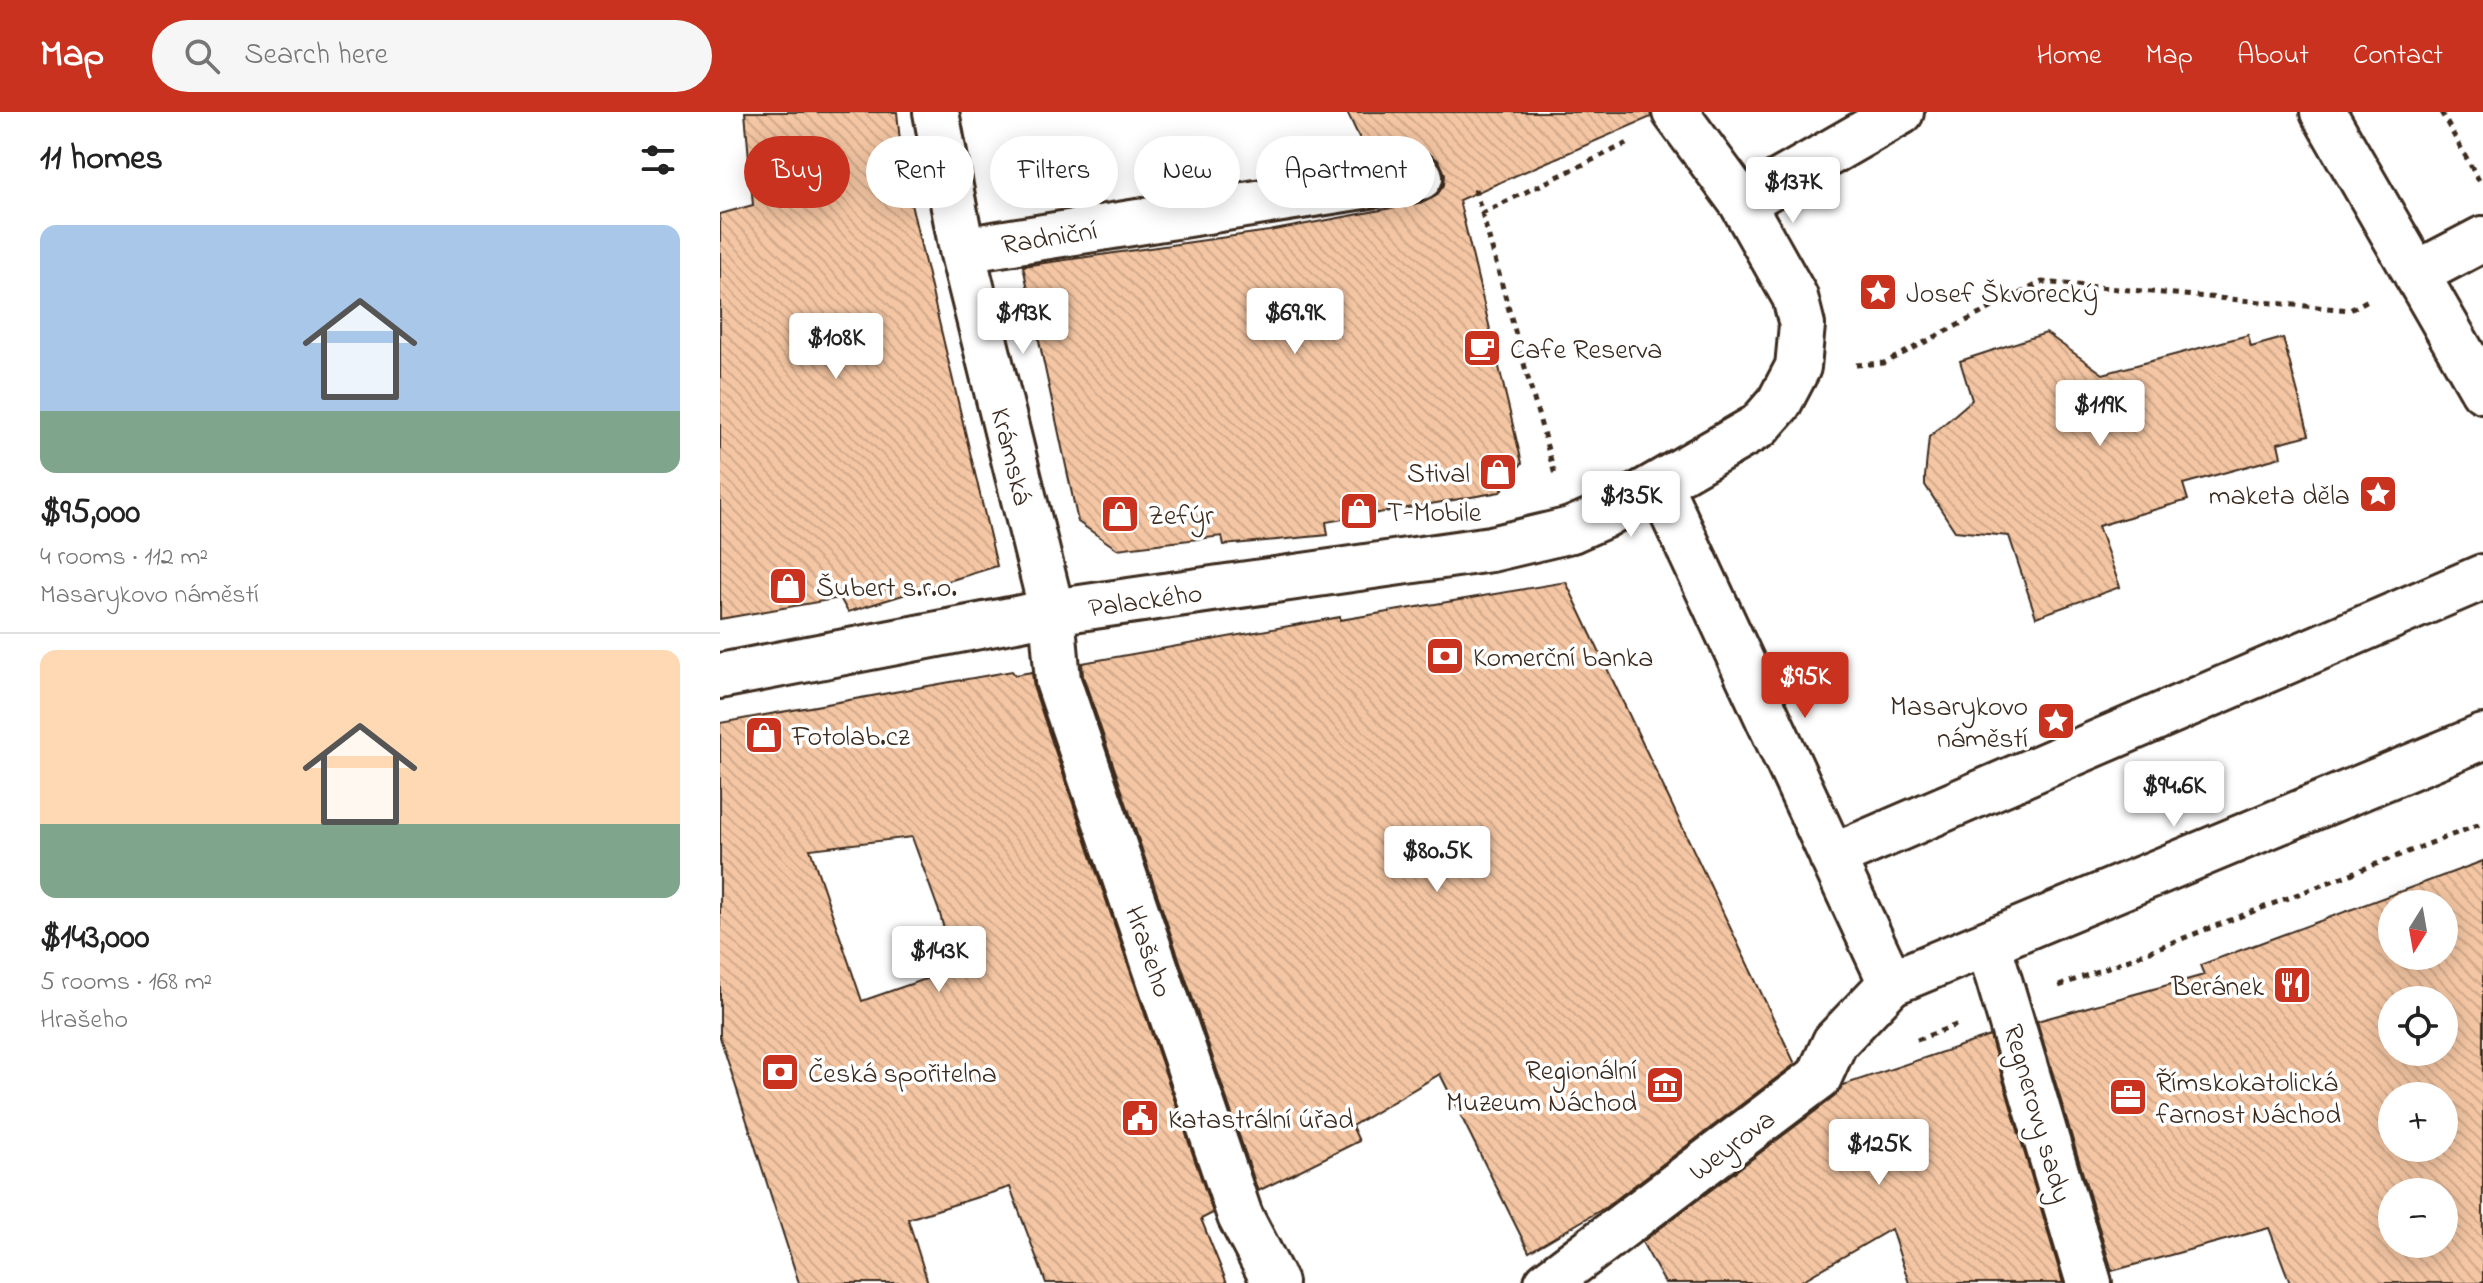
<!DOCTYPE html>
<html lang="en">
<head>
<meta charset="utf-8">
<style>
	:root { --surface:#fff; --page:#f6f6f6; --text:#222; --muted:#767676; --line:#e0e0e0; --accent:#c8321e }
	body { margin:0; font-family:"Indie Flower",sans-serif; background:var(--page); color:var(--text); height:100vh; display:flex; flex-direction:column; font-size:30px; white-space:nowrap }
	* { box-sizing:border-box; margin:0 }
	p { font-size:26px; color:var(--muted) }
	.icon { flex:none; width:44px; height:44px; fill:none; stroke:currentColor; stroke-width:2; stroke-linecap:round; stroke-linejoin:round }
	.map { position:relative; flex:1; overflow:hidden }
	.side { display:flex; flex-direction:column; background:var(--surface); width:720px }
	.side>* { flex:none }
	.banner { position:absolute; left:24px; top:24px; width:760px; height:72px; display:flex; gap:16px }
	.needle { width:52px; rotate:191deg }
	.controls { position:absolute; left:1658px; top:778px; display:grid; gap:16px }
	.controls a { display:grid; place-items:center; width:80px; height:80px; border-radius:50%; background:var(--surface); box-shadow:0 4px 20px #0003; font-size:40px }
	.price { position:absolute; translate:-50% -68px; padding:0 18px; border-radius:8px; background:#fff; color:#222; font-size:26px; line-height:52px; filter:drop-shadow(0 2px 4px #0008) }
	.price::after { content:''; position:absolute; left:50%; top:48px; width:24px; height:18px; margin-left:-12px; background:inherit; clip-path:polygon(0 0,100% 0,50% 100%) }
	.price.current { background:var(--accent); color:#fff }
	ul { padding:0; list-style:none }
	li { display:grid; align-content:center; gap:16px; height:424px; padding:0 40px }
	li+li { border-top:2px solid var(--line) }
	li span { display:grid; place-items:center; height:248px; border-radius:16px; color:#555 }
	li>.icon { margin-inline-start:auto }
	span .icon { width:144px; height:144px; fill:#fffc; stroke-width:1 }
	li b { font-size:34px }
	h2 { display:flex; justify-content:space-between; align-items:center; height:96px; padding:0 40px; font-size:34px }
	.pill { padding:0 28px; border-radius:36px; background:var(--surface); box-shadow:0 4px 20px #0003; font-size:28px; line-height:72px }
	.pill.current { background:var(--accent); color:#fff }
	header { display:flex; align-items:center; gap:48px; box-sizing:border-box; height:112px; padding:0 40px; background:var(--accent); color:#fff }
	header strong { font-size:38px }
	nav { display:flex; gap:44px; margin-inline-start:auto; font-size:28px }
	.search { width:560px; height:72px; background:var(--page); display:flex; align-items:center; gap:20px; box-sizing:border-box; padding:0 28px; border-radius:44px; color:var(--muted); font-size:30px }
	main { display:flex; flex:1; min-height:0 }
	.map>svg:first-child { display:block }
</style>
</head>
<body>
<header>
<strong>Map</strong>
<div class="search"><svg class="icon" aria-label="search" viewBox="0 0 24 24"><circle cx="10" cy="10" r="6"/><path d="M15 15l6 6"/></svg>Search here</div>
<nav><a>Home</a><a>Map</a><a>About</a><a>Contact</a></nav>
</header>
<main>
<section class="side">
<h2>11 homes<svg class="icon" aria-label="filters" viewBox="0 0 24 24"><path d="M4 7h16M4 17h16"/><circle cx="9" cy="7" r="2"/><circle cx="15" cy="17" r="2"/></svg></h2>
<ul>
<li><span style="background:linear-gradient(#a9c7e8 75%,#7fa58c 0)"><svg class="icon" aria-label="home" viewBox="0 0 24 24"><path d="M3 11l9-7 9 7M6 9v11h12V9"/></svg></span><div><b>$95,000</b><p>4 rooms · 112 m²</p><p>Masarykovo náměstí</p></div></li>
<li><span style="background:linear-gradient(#ffd9b3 70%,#7fa58c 0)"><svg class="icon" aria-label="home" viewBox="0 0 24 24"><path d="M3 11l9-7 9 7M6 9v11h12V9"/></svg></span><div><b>$143,000</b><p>5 rooms · 168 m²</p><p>Hrašeho</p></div></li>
</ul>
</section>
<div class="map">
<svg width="1763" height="1171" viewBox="0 0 1763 1171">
	<defs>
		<pattern id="building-back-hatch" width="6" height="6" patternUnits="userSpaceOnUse" patternTransform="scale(2)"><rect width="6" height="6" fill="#f4c6a3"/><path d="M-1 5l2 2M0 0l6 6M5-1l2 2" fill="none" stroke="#d2aa8c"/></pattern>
	</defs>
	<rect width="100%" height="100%" fill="#fff"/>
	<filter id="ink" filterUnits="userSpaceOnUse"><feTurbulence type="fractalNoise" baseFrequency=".0125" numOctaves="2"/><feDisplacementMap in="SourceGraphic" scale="16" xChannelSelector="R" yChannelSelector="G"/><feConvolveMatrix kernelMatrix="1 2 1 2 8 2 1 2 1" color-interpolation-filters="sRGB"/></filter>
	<g filter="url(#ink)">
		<!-- building -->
		<path fill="url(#building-back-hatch)" stroke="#3b2a1e" stroke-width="2" fill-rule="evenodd" d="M25,0H177L183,58L277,454L128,500L120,486L0,507V102L33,93Z
			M627,0H930L931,5L739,88L802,351L780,380L606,410L608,423L504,433L502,424L397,437L358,410L303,154L549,119L704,90L716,84L724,73L725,62L719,49L708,41L697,40L650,48Z
			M1326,221L1383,262L1528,223L1531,235L1563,226L1589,323L1558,331L1561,345L1463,372L1468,388L1378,414L1400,475L1316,505L1289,424L1235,419L1205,373V365L1209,325L1252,288L1240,249Z
			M846,470L1075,952L886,1095L809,1140L720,962L632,1014L639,1029L538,1079L363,564L362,551L620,505V508Z
			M292,559L295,563L312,560L314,577L493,1101L481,1107L507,1171H326L290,1075L188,1107L208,1171H79L0,925V611ZM192,725L220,802L234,857L142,889L90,737Z
			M1763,749V1171H1570L1549,1116L1392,1159L1317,909L1484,863L1480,853ZM1672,792H1724V844H1672ZM1672,888H1724V940H1672ZM1672,984H1724V1036H1672ZM1672,1080H1724V1132H1672Z
			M1270,924L1343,1171H1189L1171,1117L1078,1171H945L922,1130L1114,985L1123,973Z"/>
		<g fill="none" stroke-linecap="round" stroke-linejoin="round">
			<!-- pedestrian casing -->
			<g stroke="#3b2a1e" stroke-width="50">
				<path id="pedestrian" d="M0,564L332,500L771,437L851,418
					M1099,965L1115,930L1171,871"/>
			</g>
			<!-- minor casing -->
			<g stroke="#3b2a1e" stroke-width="50">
				<path id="minor" d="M216,0L242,138L332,500L338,569L520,1104L555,1171
					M1603,0L1763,278
					M1022,91L1181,0
					M242,138L700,65
					M1696,162L1763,127
					M939,372L1171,871L1763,625
					M851,418L883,404L1039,314L1059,291L1078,255L1082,213L1075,185L1022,91L955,0
					M1112,745L1763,465
					M1268,831L1369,1171
					M827,1171L1099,965"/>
			</g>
			<!-- path -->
			<path stroke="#3b2a1e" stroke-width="5" stroke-dasharray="6 6" stroke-linecap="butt" d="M1721,0L1761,72
				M755,77L762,101L908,31
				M762,101L835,363
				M1136,253L1164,251L1322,170L1630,198L1650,187
				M1339,874L1763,711
				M1197,928L1236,913"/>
			<!-- pedestrian -->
			<use href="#pedestrian" stroke="#fff" stroke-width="44"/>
			<!-- minor -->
			<use href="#minor" stroke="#fff" stroke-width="44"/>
		</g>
	</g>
	<!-- icons -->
	<defs>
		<g id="sight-square" transform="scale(2)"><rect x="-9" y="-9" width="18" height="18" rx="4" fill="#c8321e" stroke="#fff"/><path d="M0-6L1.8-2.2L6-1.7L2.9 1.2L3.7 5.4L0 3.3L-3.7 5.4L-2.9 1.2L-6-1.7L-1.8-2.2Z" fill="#fff"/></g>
		<g id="cafe-square" transform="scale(2)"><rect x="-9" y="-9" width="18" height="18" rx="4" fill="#c8321e" stroke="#fff"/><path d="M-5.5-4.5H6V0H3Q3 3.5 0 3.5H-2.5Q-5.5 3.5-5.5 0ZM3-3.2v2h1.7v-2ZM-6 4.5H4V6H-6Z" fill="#fff"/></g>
		<g id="shop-square" transform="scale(2)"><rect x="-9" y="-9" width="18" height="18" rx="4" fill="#c8321e" stroke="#fff"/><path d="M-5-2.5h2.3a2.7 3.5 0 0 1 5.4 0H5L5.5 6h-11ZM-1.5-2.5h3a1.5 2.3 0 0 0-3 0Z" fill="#fff"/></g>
		<g id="bank-square" transform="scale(2)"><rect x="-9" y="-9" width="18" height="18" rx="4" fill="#c8321e" stroke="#fff"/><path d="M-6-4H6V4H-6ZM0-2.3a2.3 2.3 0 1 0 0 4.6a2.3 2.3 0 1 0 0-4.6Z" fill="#fff"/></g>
		<g id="restaurant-square" transform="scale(2)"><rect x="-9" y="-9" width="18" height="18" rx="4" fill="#c8321e" stroke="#fff"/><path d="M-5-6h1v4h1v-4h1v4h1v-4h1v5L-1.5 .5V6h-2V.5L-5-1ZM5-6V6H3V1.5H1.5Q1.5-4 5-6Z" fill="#fff"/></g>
		<g id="museum-square" transform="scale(2)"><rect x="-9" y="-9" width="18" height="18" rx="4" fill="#c8321e" stroke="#fff"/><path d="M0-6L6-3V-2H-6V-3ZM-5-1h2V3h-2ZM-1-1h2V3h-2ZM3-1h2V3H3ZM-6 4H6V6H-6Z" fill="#fff"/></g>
		<g id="office-square" transform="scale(2)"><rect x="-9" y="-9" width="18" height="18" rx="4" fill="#c8321e" stroke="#fff"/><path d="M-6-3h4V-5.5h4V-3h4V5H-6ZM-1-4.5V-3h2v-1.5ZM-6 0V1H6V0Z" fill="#fff"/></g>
		<g id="civic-square" transform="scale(2)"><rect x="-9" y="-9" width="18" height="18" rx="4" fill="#c8321e" stroke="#fff"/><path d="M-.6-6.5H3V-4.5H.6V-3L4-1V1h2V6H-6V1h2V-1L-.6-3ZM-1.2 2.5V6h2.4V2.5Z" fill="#fff"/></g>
	</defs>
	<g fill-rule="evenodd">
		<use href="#sight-square" x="1158" y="180"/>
		<use href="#cafe-square" x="762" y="236"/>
		<use href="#shop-square" x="778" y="360"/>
		<use href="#sight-square" x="1658" y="382"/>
		<use href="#shop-square" x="639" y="399"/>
		<use href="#shop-square" x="400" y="402"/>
		<use href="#shop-square" x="68" y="474"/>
		<use href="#bank-square" x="725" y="544"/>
		<use href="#sight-square" x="1336" y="609"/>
		<use href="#shop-square" x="44" y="623"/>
		<use href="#restaurant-square" x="1572" y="873"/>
		<use href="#bank-square" x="60" y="960"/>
		<use href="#museum-square" x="945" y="973"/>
		<use href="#office-square" x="1408" y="985"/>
		<use href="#civic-square" x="420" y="1006"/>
	</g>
	<g text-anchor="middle" stroke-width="7" stroke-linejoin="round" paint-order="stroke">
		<!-- street labels -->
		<g font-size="28" fill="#3b2a1e" stroke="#fff">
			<text transform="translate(329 124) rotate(-9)" y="10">Radniční</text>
			<text transform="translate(293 344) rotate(76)" y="10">Krámská</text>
			<text transform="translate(425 487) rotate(-8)" y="10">Palackého</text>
			<text transform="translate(430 839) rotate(71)" y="10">Hrašeho</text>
			<text transform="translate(1319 1001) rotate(74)" y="10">Regnerovy sady</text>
			<text transform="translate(1011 1032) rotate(-37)" y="10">Weyrova</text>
		</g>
		<!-- poi labels -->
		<g font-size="28" fill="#3b2a1e" stroke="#fff" text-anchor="start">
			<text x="1186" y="190">Josef Škvorecký</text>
			<text x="790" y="246">Cafe Reserva</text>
			<text x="750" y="370" text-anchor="end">Stival</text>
			<text x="1630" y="392" text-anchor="end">maketa děla</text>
			<text x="667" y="409">T-Mobile</text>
			<text x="428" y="412">Zefýr</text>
			<text x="96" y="484">Šubert s.r.o.</text>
			<text x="753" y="554">Komerční banka</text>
			<text x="1308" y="603" text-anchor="end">Masarykovo<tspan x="1308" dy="32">náměstí</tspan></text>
			<text x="72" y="633">Fotolab.cz</text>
			<text x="1544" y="883" text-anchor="end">Beránek</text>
			<text x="917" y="967" text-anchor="end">Regionální<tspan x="917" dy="32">Muzeum Náchod</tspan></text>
			<text x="88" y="970">Česká spořitelna</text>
			<text x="1436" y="979">Římskokatolická<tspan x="1436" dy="32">farnost Náchod</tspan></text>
			<text x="448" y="1016">Katastrální úřad</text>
		</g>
	</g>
</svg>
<div class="controls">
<a><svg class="needle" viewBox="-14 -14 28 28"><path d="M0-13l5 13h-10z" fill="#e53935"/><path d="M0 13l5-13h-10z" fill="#767676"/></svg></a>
<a><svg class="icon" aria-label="locate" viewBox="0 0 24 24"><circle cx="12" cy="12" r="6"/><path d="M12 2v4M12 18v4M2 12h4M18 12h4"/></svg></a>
<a>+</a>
<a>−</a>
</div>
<b class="price" style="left:1073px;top:113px">$137K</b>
<b class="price" style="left:303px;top:244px">$193K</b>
<b class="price" style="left:575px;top:244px">$69.9K</b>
<b class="price" style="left:116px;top:269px">$108K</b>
<b class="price" style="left:1380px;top:336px">$119K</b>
<b class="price" style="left:911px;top:427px">$135K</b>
<b class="price current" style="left:1085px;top:608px">$95K</b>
<b class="price" style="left:1454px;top:717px">$94.6K</b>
<b class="price" style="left:717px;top:782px">$80.5K</b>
<b class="price" style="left:219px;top:882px">$143K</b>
<b class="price" style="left:1159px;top:1075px">$125K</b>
<div class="banner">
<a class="pill current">Buy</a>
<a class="pill">Rent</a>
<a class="pill">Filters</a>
<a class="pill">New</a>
<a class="pill">Apartment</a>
</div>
</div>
</main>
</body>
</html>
